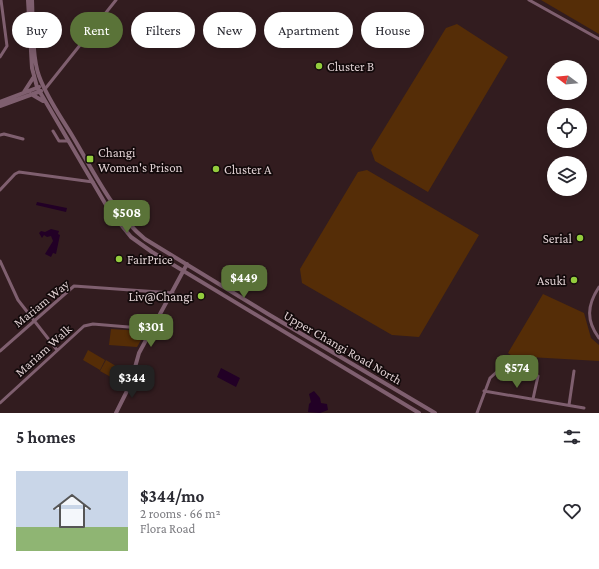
<!DOCTYPE html>
<html lang="en">
<head>
<meta charset="utf-8">
<style>
	:root { --surface:#fff; --page:#f2f2f3; --text:#2b2b33; --muted:#7c7c81; --accent:#5a7338 }
	body { margin:0; font-family:"Crimson Pro",serif; background:var(--page); color:var(--text); height:100vh; display:flex; flex-direction:column; font-size:15px; white-space:nowrap }
	* { box-sizing:border-box; margin:0 }
	p { font-size:13px; color:var(--muted) }
	.icon { flex:none; width:22px; height:22px; fill:none; stroke:currentColor; stroke-width:2; stroke-linecap:round; stroke-linejoin:round }
	.map { position:relative; height:413px; overflow:hidden }
	.drawer { display:flex; flex-direction:column; background:var(--surface); flex:1 }
	.drawer>* { flex:none }
	.hud { position:absolute; left:12px; top:12px; width:575px; height:36px; display:flex; gap:8px }
	.needle { width:26px; rotate:286deg }
	.buttons { position:absolute; left:547px; top:60px; display:grid; gap:8px }
	.buttons a { display:grid; place-items:center; width:40px; height:40px; border-radius:50%; background:var(--surface); box-shadow:0 2px 10px #0003; font-size:20px }
	.price { position:absolute; translate:-50% -34px; padding:0 9px; border-radius:8px; background:var(--accent); color:#fff; font-size:13px; line-height:26px; filter:drop-shadow(0 1px 2px #0008) }
	.price::after { content:''; position:absolute; left:50%; top:24px; width:12px; height:9px; margin-left:-6px; background:inherit; clip-path:polygon(0 0,100% 0,50% 100%) }
	.price.active { background:#222; color:#fff }
	ul { padding:0; list-style:none }
	li { display:flex; align-items:center; gap:12px; height:100px; padding:0 16px }
	li span { display:grid; place-items:center; flex:none; width:112px; height:80px; border-radius:0px; color:#555 }
	li>.icon { margin-inline-start:auto }
	span .icon { width:48px; height:48px; fill:#fffc; stroke-width:1 }
	li b { font-size:17px }
	h2 { display:flex; justify-content:space-between; align-items:center; height:48px; padding:0 16px; font-size:17px }
	.pill { padding:0 14px; border-radius:18px; background:var(--surface); box-shadow:0 2px 10px #0003; font-size:14px; line-height:36px }
	.pill.active { background:var(--accent); color:#fff }
	.map>svg:first-child { display:block }
</style>
</head>
<body>
<div class="map">
<svg width="599" height="413" viewBox="0 0 599 413">
	<rect width="100%" height="100%" fill="#321c1f"/>
	<!-- green -->
	<path fill="#552d07" d="M541,0H599V34Z
		M457,24L508,57L428,192L375,161L371,150L446,28Z
		M367,170L479,235L419,337L392,335L302,283L300,269L358,172Z
		M543,294L584,313L591,338L599,345V361L512,356L508,353Z
		M111,329L142,331L144,335L137,347L109,345Z
		M88,350L105,360L100,370L83,360Z
		M106,360L124,371L118,381L100,371Z"/>
	<!-- water -->
	<path fill="#220026" d="M37,202L67,208L66,212L36,205Z
		M51,229L59,231L58,234L60,235L56,254L53,253L51,257L45,254L53,241L51,236L47,237L44,235L42,238L39,233L41,231L45,232Z
		M221,368L240,378L236,387L217,377Z
		M314,391L320,398L321,403L327,404L328,410L320,413L308,412L309,404L311,402L309,394Z"/>
	<g fill="none" stroke-linecap="round" stroke-linejoin="round">
		<!-- minor -->
		<path stroke="#7f5f6f" stroke-width="3" d="M529,0L599,39
			M0,57L7,46L1,0
			M45,89L116,0
			M53,131L59,141H67
			M0,135L4,134L23,139
			M0,190L15,174L19,172L93,182
			M0,261L18,300L57,350
			M599,287C587,305 586,321 599,338
			M0,351L74,286L173,293
			M484,391L584,408
			M533,399L538,376
			M0,403L84,326L93,324L152,329
			M569,405L574,371
			M477,413L490,378L511,359"/>
		<!-- tertiary -->
		<path stroke="#7f5f6f" stroke-width="4" d="M28,0L32,68L37,87L109,210L131,237L152,252L419,413
			M32,0C33,21 32,57 39,76C47,98 61,117 73,137C94,172 113,213 145,239L268,314L435,413
			M24,92L33,78
			M31,94L43,101
			M0,102L39,87
			M0,106L41,91
			M116,413L130,385L139,353L187,264"/>
	</g>
	<!-- markers -->
	<g fill="#93cc3d" stroke="#130a0b" stroke-width="1.5">
		<circle cx="319" cy="66" r="4"/>
		<rect x="86" y="155" width="8" height="8" rx="2"/>
		<circle cx="216" cy="169" r="4"/>
		<circle cx="580" cy="238" r="4"/>
		<circle cx="119" cy="259" r="4"/>
		<circle cx="574" cy="280" r="4"/>
		<circle cx="201" cy="296" r="4"/>
	</g>
	<g text-anchor="middle" stroke-width="3.5" stroke-linejoin="round" paint-order="stroke">
		<!-- poi labels -->
		<g font-size="13" fill="#dfcfd1" stroke="#130a0b" text-anchor="start">
			<text x="327" y="71">Cluster B</text>
			<text x="98" y="157">Changi<tspan x="98" dy="15">Women's Prison</tspan></text>
			<text x="224" y="174">Cluster A</text>
			<text x="572" y="243" text-anchor="end">Serial</text>
			<text x="127" y="264">FairPrice</text>
			<text x="566" y="285" text-anchor="end">Asuki</text>
			<text x="193" y="301" text-anchor="end">Liv@Changi</text>
		</g>
		<!-- street labels -->
		<g font-size="13" fill="#dfcfd1" stroke="#130a0b">
			<text transform="translate(41 303) rotate(-39)" y="5">Mariam Way</text>
			<text transform="translate(343 347) rotate(30)" y="5">Upper Changi Road North</text>
			<text transform="translate(43 350) rotate(-42)" y="5">Mariam Walk</text>
		</g>
	</g>
</svg>
<div class="buttons">
<a><svg class="needle" viewBox="-14 -14 28 28"><path d="M0-13l5 13h-10z" fill="#e53935"/><path d="M0 13l5-13h-10z" fill="#7c7c81"/></svg></a>
<a><svg class="icon" aria-label="locate" viewBox="0 0 24 24"><circle cx="12" cy="12" r="6"/><path d="M12 2v4M12 18v4M2 12h4M18 12h4"/></svg></a>
<a><svg class="icon" aria-label="layers" viewBox="0 0 24 24"><path d="M12 4l9 5-9 5-9-5zM3 14l9 5 9-5"/></svg></a>
</div>
<b class="price" style="left:127px;top:234px">$508</b>
<b class="price" style="left:244px;top:299px">$449</b>
<b class="price" style="left:151px;top:348px">$301</b>
<b class="price" style="left:517px;top:389px">$574</b>
<b class="price active" style="left:132px;top:399px">$344</b>
<div class="hud">
<a class="pill">Buy</a>
<a class="pill active">Rent</a>
<a class="pill">Filters</a>
<a class="pill">New</a>
<a class="pill">Apartment</a>
<a class="pill">House</a>
</div>
</div>
<section class="drawer">
<h2>5 homes<svg class="icon" aria-label="filters" viewBox="0 0 24 24"><path d="M4 7h16M4 17h16"/><circle cx="9" cy="7" r="2"/><circle cx="15" cy="17" r="2"/></svg></h2>
<ul>
<li><span style="background:linear-gradient(#c9d6e8 70%,#8fb573 0)"><svg class="icon" aria-label="home" viewBox="0 0 24 24"><path d="M3 11l9-7 9 7M6 9v11h12V9"/></svg></span><div><b>$344/mo</b><p>2 rooms · 66 m²</p><p>Flora Road</p></div><svg class="icon" aria-label="heart" viewBox="0 0 24 24"><path d="M12 20l-8-8c-3-5 5-10 8-4 3-6 11-1 8 4z"/></svg></li>
</ul>
</section>
</body>
</html>
